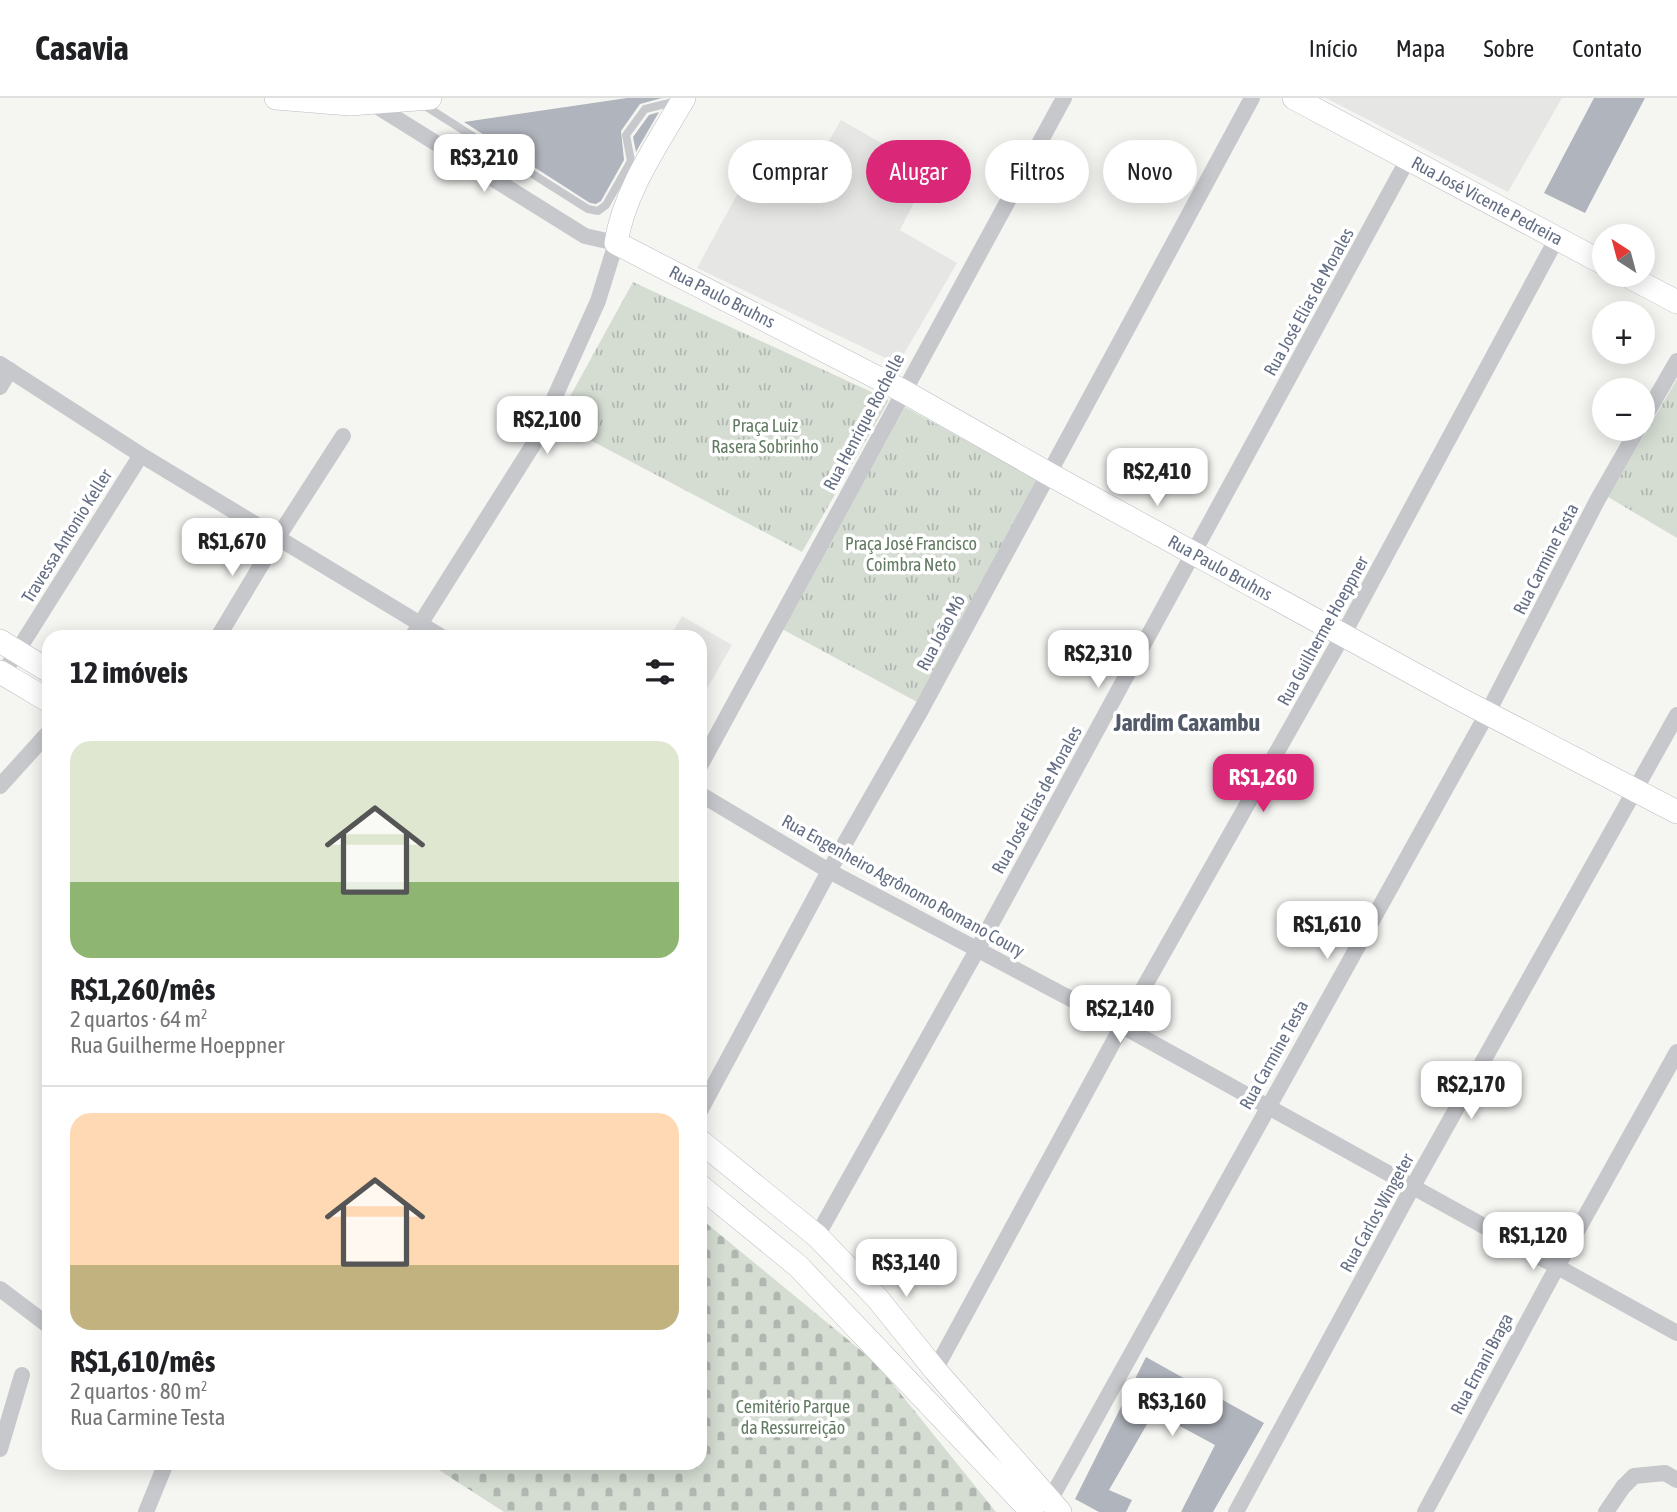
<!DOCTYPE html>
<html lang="pt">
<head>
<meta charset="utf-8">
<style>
	:root { --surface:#fff; --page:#f2f2f2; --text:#202124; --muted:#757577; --line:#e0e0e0; --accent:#db2777 }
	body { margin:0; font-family:"Asap Condensed",sans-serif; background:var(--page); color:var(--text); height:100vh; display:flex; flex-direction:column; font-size:26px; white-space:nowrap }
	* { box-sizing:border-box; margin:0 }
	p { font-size:23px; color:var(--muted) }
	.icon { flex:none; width:38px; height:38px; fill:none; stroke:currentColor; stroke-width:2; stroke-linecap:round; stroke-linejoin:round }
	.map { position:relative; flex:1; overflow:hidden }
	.panel { position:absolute; left:42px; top:532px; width:665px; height:840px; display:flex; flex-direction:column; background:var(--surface); border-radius:21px; box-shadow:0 4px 18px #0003 }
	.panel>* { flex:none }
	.hud { position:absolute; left:728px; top:42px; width:665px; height:63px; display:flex; gap:14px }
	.needle { width:46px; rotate:324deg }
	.controls { position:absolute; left:1592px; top:126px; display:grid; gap:14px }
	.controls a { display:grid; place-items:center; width:63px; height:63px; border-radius:50%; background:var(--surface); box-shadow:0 4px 18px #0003; font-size:35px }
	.price { position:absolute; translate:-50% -60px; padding:0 16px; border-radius:14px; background:#fff; color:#222; font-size:23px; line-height:46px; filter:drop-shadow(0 2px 4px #0008) }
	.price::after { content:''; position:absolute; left:50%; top:42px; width:21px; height:16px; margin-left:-10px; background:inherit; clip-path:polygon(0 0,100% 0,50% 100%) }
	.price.selected { background:var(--accent); color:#fff }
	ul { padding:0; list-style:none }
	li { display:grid; align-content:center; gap:14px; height:371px; padding:0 28px }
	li+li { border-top:2px solid var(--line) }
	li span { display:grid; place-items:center; height:217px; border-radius:21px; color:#555 }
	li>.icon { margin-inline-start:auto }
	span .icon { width:126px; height:126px; fill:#fffc; stroke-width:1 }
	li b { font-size:30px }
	h2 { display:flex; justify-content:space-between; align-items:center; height:84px; padding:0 28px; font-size:30px }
	.chip { padding:0 24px; border-radius:32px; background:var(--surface); box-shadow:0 4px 18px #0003; font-size:24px; line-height:63px }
	.chip.selected { background:var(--accent); color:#fff }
	header { display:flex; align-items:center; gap:42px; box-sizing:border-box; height:98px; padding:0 35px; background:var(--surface); border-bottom:2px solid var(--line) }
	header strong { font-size:33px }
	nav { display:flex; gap:38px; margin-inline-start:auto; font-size:24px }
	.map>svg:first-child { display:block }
</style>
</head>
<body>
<header>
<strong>Casavia</strong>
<nav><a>Início</a><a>Mapa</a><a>Sobre</a><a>Contato</a></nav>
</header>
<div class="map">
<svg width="1677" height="1414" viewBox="0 0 1677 1414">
	<defs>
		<pattern id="cemetery-stones" width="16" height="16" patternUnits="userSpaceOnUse" patternTransform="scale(1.75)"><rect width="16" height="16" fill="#d5ddd3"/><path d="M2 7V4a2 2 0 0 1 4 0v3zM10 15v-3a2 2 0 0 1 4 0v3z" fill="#b0b7b1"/></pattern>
		<pattern id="park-tufts" width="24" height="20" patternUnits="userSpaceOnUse" patternTransform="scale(1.75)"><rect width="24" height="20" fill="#d5ddd3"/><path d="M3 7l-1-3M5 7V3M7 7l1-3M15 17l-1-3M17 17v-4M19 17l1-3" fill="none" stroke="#b0b7b1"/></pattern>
	</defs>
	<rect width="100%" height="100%" fill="#f5f6f2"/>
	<!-- built -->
	<path fill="#e6e6e5" d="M1326,0H1562L1508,94Z
		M841,22L930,73L900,132L957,165L898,266L697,170L758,58L806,83Z
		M682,518L732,547L700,603V539H670Z"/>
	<!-- cemetery -->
	<path fill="url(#cemetery-stones)" d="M700,1120L875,1264L996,1414H504L428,1365H700Z"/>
	<!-- park -->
	<path fill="url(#park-tufts)" d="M633,184L889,302L802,454L556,324Z
		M1677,281V440L1608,399Z
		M905,309L1039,383L917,604L782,531Z"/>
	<!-- building -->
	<path fill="#b0b4bc" d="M627,0H662L640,6L621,33L624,62L601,103L596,106L590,105L464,24Z
		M1594,0H1645L1585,115L1544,95Z
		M659,14L641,45L636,54L633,39L649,17Z
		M1146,1259L1264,1325L1213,1414H1181L1215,1347L1154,1314L1109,1392L1132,1402L1126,1414H1099L1075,1401Z"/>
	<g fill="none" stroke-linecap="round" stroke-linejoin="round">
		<!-- secondary casing -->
		<g stroke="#babcc2" stroke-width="24">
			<path id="secondary" d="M276,0L350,6L430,0
				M684,0C658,45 624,93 616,145L903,293L1049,376L1460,601L1677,714
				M1294,0L1605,166
				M1626,177L1677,204
				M0,543L49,573
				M0,574L49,603
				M700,1043L817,1138L877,1200L935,1272L1060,1414
				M700,1088L798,1168L1032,1414"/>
		</g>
		<!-- lane -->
		<path stroke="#c6c8cc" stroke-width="8" d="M422,6L588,111L598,113L606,107L631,63L626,37L645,11L677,3"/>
		<!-- street -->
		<path stroke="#c6c8cc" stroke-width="16" d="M370,4L585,138L616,145L598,203L533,347L412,539
			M0,266L141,357L442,539
			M0,289L10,272
			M1643,322L1677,263
			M218,539L278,439L343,338
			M3,576L141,357
			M700,668L1064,0
			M0,688L49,634
			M700,696L829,773L1122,928L1677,1235
			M700,1013L829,773L921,612L1252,0
			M817,1138L977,852L1408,61
			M0,1191L49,1228
			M935,1272L1122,928L1343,537L1557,140
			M0,1351L22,1277
			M1045,1407L1049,1404L1487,616L1598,401L1638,331
			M146,1414L166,1365
			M1236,1414L1412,1090L1677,617
			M1425,1414L1557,1169L1677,954
			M1606,1414L1623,1389L1634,1378L1665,1375L1677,1382"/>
		<!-- secondary -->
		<use href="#secondary" stroke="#fff" stroke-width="23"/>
	</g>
	<g text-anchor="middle" stroke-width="7" stroke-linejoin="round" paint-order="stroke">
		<!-- street labels -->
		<g font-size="18" fill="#646e84" stroke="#fff">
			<text transform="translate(1487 103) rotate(28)" y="6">Rua José Vicente Pedreira</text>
			<text transform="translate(722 199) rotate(27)" y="6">Rua Paulo Bruhns</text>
			<text transform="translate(1309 204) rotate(-61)" y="6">Rua José Elias de Morales</text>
			<text transform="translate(864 324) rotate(-62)" y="6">Rua Henrique Rochelle</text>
			<text transform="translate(67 438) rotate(-58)" y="6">Travessa Antonio Keller</text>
			<text transform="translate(1546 461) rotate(-63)" y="6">Rua Carmine Testa</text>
			<text transform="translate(1220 470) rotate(29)" y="6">Rua Paulo Bruhns</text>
			<text transform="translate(1323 533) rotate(-61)" y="6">Rua Guilherme Hoeppner</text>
			<text transform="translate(941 535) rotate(-62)" y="6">Rua João Mó</text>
			<text transform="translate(1037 702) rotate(-61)" y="6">Rua José Elias de Morales</text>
			<text transform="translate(903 788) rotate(29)" y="6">Rua Engenheiro Agrônomo Romano Coury</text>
			<text transform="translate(1274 957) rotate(-61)" y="6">Rua Carmine Testa</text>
			<text transform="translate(1377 1115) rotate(-61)" y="6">Rua Carlos Wingeter</text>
			<text transform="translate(1482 1266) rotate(-62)" y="6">Rua Ernani Braga</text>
		</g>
		<!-- park labels -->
		<g font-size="18" fill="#637b63" stroke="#fff">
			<text x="765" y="334">Praça Luiz<tspan x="765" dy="21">Rasera Sobrinho</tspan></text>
			<text x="911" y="452">Praça José Francisco<tspan x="911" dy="21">Coimbra Neto</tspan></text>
			<text x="793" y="1315">Cemitério Parque<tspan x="793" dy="21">da Ressurreição</tspan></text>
		</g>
		<!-- district labels -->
		<g font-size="24" font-weight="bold" fill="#525a69" stroke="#fff">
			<text x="1187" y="633">Jardim Caxambu</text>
		</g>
	</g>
</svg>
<div class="controls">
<a><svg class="needle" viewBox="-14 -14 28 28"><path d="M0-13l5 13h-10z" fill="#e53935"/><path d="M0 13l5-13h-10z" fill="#757577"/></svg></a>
<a>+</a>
<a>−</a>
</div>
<b class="price" style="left:484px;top:96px">R$3,210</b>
<b class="price" style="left:547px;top:358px">R$2,100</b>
<b class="price" style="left:1157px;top:410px">R$2,410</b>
<b class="price" style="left:232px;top:480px">R$1,670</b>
<b class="price" style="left:1098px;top:592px">R$2,310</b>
<b class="price selected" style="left:1263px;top:716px">R$1,260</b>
<b class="price" style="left:1327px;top:863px">R$1,610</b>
<b class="price" style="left:1120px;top:947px">R$2,140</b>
<b class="price" style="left:1471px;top:1023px">R$2,170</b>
<b class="price" style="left:1533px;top:1174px">R$1,120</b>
<b class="price" style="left:906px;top:1201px">R$3,140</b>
<b class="price" style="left:1172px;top:1340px">R$3,160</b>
<div class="hud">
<a class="chip">Comprar</a>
<a class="chip selected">Alugar</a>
<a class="chip">Filtros</a>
<a class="chip">Novo</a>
</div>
<section class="panel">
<h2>12 imóveis<svg class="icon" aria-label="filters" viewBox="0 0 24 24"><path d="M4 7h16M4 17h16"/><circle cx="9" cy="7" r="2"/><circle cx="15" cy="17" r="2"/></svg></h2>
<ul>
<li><span style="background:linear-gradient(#dfe7d0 65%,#8fb573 0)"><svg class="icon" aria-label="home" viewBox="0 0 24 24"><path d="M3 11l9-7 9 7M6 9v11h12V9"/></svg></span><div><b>R$1,260/mês</b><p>2 quartos · 64 m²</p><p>Rua Guilherme Hoeppner</p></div></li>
<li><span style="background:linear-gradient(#ffd9b3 70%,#c2b280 0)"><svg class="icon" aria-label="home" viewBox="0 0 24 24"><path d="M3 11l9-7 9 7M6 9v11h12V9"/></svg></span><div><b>R$1,610/mês</b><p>2 quartos · 80 m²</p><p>Rua Carmine Testa</p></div></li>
</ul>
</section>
</div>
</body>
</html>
